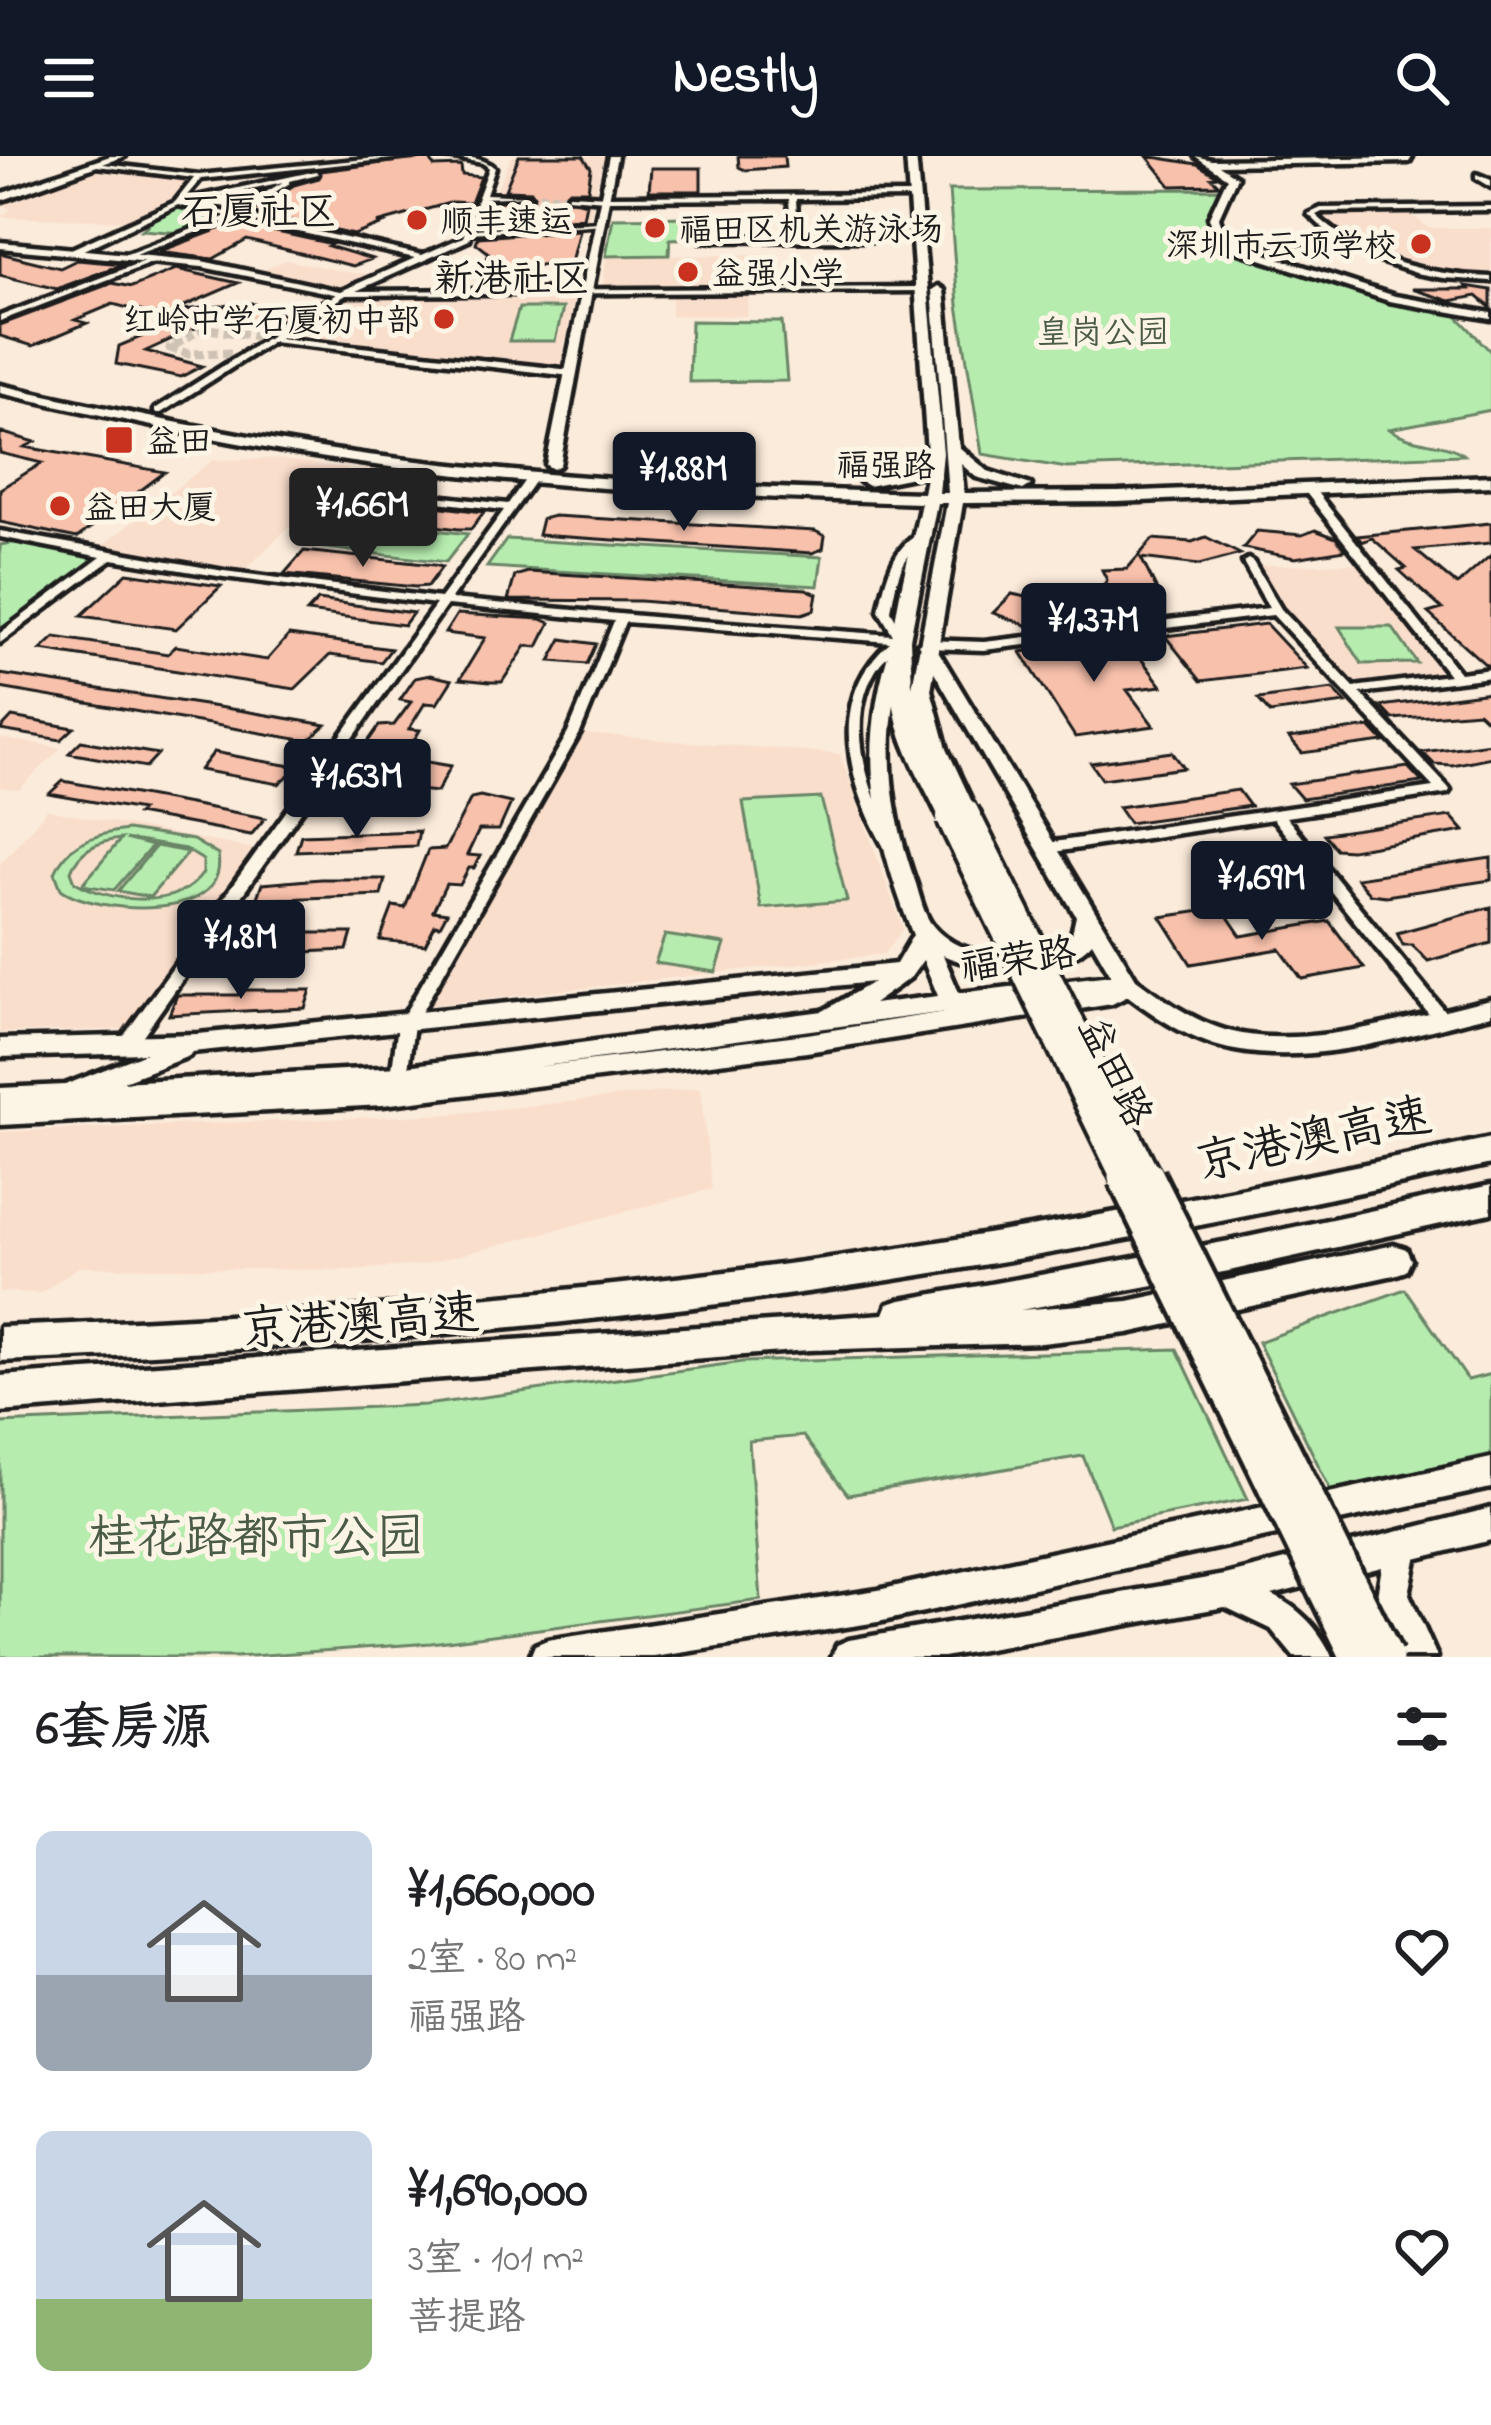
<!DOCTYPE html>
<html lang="zh">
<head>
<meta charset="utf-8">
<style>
	:root { --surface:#fff; --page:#f6f6f6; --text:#202124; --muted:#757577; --accent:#111827 }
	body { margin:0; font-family:"Indie Flower","LXGW WenKai TC",sans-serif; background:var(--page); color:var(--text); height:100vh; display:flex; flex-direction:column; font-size:45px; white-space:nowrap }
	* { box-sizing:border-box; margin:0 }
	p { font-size:39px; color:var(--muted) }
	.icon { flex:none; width:66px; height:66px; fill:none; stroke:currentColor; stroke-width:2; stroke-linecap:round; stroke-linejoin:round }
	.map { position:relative; height:1501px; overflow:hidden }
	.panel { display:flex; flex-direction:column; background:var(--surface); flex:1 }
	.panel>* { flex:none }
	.price { position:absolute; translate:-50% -102px; padding:0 27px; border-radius:12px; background:var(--accent); color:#fff; font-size:39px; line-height:78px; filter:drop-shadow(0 3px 6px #0008) }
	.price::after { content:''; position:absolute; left:50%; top:72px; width:36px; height:27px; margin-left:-18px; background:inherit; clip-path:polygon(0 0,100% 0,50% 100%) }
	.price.on { background:#222; color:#fff }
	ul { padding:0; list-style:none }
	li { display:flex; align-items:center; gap:36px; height:300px; padding:0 36px }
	li span { display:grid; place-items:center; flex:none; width:336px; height:240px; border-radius:18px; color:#555 }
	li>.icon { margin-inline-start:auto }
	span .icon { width:144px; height:144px; fill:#fffc; stroke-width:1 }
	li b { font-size:51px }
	h2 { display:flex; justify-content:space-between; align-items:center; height:144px; padding:0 36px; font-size:51px }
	header { display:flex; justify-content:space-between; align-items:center; height:156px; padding:0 36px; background:var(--accent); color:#fff; font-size:54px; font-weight:700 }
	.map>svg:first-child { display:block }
</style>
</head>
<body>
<header><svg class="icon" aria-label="menu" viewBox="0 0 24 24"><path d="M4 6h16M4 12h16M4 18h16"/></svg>Nestly<svg class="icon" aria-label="search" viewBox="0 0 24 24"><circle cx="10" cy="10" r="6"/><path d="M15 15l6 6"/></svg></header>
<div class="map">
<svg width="1491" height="1501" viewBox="0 0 1491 1501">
	<rect width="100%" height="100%" fill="#fbebda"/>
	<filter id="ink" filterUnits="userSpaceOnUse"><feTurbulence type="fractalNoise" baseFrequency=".00833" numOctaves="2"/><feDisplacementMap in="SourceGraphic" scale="24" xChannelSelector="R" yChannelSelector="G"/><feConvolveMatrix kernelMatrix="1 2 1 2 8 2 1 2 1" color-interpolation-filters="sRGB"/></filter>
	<g filter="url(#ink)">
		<!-- built -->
		<path fill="#fadecc" d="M512,0H604L589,66L480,71Z
			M101,10L193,23L171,48L133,65L0,61L11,53L0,47Z
			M1328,56H1409L1428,72H1491V121L1454,119L1360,91L1345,84L1321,59Z
			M769,99L772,131L603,133L606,100Z
			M286,104L353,117L372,118L342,132L259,116Z
			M568,138L575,141L561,206L550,212L284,184L354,140Z
			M749,138L747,160L671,159L672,139Z
			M274,303L349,312L244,415L100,391L213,304Z
			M1358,407L1444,515L1335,529L1274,460L1245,410Z
			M574,577L840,598L903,773L884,798L416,851Z
			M0,583V582L61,592L19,634L0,631Z
			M47,654L254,693L125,873L0,877V708Z
			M700,932L712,1033L422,1109L350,1114L78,1111L41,1137L0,1136V976L452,958Z"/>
		<!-- green -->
		<path fill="#b6edaf" stroke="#698466" stroke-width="3" fill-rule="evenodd" d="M1223,33L1207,67L1225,89L1261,107L1456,159L1491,196V254L1389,273C1416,290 1444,284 1464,299L1067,312L982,298L958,149L949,34Z
			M180,49L230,59L183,77L142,74L148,69L142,67Z
			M698,61V82L670,83L669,99L606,100L613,62Z
			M519,152H563L555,185H509Z
			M691,165L782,166L787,225L689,226Z
			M334,362L468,378L446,406L309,390Z
			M507,383L822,401L818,430L487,411Z
			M23,385L94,400L96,407L0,479V389Z
			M1339,471H1392L1417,507L1362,508Z
			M821,642L847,745L761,752L743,646Z
			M127,674L193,684L218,699C230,768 95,758 61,733L55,717C66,687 97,677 127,674ZM125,683L185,693L203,704V717C177,755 110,746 75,726L71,715C79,694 99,685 121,683L82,729L114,734L152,690Z
			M156,690L188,696L150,741L118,735Z
			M665,779L725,788L716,816L655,807Z
			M1405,1133L1468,1224L1491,1218V1298L1331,1335L1258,1186Z
			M1177,1193L1248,1343L1111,1370L1083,1300L848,1339L803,1280L749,1285L761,1444L431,1487L236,1501H0V1267L425,1249L742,1206Z"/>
		<!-- building -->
		<path fill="#f8c1ac" stroke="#1c1c1c" stroke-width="3" d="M519,0H583L591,12L588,34H569L563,41L586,47L583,62L483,68L487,46L534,43L531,35L505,34Z
			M738,0H784L785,11L745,14L739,11Z
			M1147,0L1197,8L1217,20L1211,21L1219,29L1171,30Z
			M429,1L434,11L461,10L462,19L481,21L471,47L453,46L377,67L383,68L354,79L252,56L294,29L319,22L321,15Z
			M651,12H701V35H649Z
			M235,67L332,88L328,90L372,103L353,110L247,84L213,103L158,96Z
			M579,74L571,106L521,111L516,126L477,130L489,97L476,87L478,81Z
			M0,97L60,112L77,104L123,108L57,133L0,119Z
			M176,113L238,127L173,155L251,147L289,160L270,169L226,158L146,195L202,210L181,221L116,208L119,190L179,165L113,148L75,164L87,167L33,190L0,180V169L112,127L132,131Z
			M1466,130L1491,134V152L1477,140L1450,145L1412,133H1469Z
			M0,276L35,286L25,291L165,316L77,382L0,366V333L42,307L0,297Z
			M363,341L475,355L484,356L471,373H459L339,358L354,342Z
			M554,360L815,375L825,380L823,393L812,397L538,379L542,363Z
			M1491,367V387L1415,394L1457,429L1491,399V509H1486L1428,457L1442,453L1399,414L1406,412L1372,382L1362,386L1357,380Z
			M1315,374L1336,382L1345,394L1295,402L1243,392L1257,375L1302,379Z
			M1206,381L1240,398L1199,409L1141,402L1156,432L1140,455L1042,475L993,457L1012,438L1058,448L1098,437L1107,424L1102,414L1127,413L1153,383L1192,386Z
			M304,395L434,409L442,411L428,430L415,431L284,418Z
			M528,416L806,433L817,438L814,454L802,458L640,445L508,444L515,420Z
			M127,417L221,430L176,473L81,460Z
			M318,444L413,457L404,469L307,456Z
			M457,458L541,463L550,467L538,491L526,490L502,526H490L460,523L485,482L445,477Z
			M1266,468L1307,512L1201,525L1165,480Z
			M289,479L391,493L381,506L330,499L295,533L41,494L55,481L168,498L176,490L267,504Z
			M562,483L596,488L587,508L550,505Z
			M1126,483L1162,530L1127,534L1154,570L1075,581L1021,496Z
			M0,518L244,555L326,569L308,585L0,532Z
			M430,519L452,524L437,548L425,547L409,573L420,574L405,600L362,594L379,570L394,569L411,546L400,544L415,522Z
			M1333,533L1346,547L1270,557L1258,543Z
			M1491,536V568L1478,556L1392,563L1380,550Z
			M12,561L74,572L61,584L0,574Z
			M1370,571L1384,586L1302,597L1289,582Z
			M81,585L158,598L146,611L69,597Z
			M1491,587V601L1452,609L1434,608L1422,596Z
			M214,596L256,604L298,611L279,628L200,614Z
			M1172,596L1184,612L1102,623L1091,607Z
			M410,603L451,610L437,636L397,632Z
			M1408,611L1422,626L1302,643L1289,628Z
			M63,625L141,639L265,662L251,679L137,658L141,654L49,638Z
			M1238,634L1250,650L1129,667L1118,651Z
			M480,640L511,647L499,674H479L467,699L480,700L474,712H469L460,729L446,728L433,755L447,757L440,770L435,769L425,789L380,784L393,750L405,752L428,694L445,693L471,642Z
			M1451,660L1464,675L1351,694L1336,693L1324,678Z
			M419,675L416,690L296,695L301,679Z
			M1491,702V724L1386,740L1370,738L1356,722Z
			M320,723H385L381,739L256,744L262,728Z
			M1491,751V787L1428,805L1412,789H1403L1397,777Z
			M1222,752L1241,780L1329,765L1364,812L1302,823L1280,793L1191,808L1161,761Z
			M284,777H352L347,794L216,800L224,782H283Z
			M240,834H311L305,852L169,859L177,839H238Z"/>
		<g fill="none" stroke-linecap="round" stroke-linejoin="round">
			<!-- street-tunnel-far1 -->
			<path stroke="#cec2b4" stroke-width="8" stroke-dasharray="8 3" stroke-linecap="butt" d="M528,40H569"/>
			<!-- street-tunnel -->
			<path stroke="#cec2b4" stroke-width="9" stroke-dasharray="9 4.5" stroke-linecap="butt" d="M231,197L189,198L170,192L202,172L257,180"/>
			<!-- street casing -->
			<g stroke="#1c1c1c" stroke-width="9">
				<path id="street" d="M398,0H420L201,23L183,44L316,15L318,18L290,25V27L239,58L422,99L463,81L489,12L483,7L442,0C460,0 482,0 495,12L486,38L531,40L484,42L473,73L600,66L604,68L471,77L469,84L356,135L922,131L926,133L922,135L346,139L279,182L571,214L575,217L571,220L272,186L161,257H155V253L341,135L415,102L235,62L124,103V99L227,60L178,49L75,98H69V94L175,46L194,22L97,10L95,7L199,19ZM283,26L231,57L186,47Z
					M569,38L608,40L914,38L917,40L914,42L796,43L798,80H882L879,84L701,85L698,81L791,80L789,43L605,44L567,41Z
					M1491,50V54L1322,56L1316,59C1364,104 1426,119 1491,121V125L1443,122L1416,117L1367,101L1339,85L1228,88L1224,86L1228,84L1334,82L1308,58L1321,52Z
					M152,102L159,104L0,165V160Z
					M530,317L539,319L451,443L675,463L893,479L879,455C885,424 894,380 931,375V379C900,400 897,421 891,455L907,483C899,491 887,499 880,508C840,563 870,644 900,695L898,698H888C849,632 823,543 890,486L625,466L580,577L414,869L407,920L405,925L399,927L393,925L391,920L398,869L568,577L614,465L447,449L132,895L126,896L120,895L118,890L120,885L436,448L224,421L112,403L0,487V477L101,401L0,381V375L224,415L440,442L504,354L340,334L336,333V329L508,348Z
					M1311,333L1315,334L1460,517L1491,513V521L1360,537L1448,631L1450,634L1448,637L1286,661L1447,858L1449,862L1447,866H1435L1273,663L1047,697L1040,692L1047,687L1433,631L1273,459L984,494L926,492L920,488L926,484L984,486L1269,452L1243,406L1248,403L1253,406L1281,453L1354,531L1449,519L1307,338V334Z"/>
			</g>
			<!-- secondary casing -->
			<g stroke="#1c1c1c" stroke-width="9">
				<path id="secondary" d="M609,0H617L560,309L553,313L546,309Z
					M1195,0L1211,4L1412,1L1409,6L1219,9L1237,21L1219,61L1224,77L1241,90L1395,140L1491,157V163L1389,145L1233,94L1215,80L1209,61L1227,22Z
					M1476,18L1491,24V31L1476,22Z
					M0,86L202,105L349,137L344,140L202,111L0,92Z
					M901,478L909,483C882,568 885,643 916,728C920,741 924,760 933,770C966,809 1029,801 1071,782L1076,760L918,488L926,483L934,488L1136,823C1163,843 1192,864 1225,874C1303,897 1413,860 1491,843V859C1410,878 1319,910 1235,894C1195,887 1160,864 1128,840L1112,848L807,896L383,949L0,969V932L65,929L146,897L0,901V883L198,878L896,808L913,779C872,674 856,592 893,483ZM1092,786L1111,819L959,837L943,799C981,817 1063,821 1092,786ZM923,804L938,840L873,848L911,821ZM873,826L823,855L399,911L121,926L189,900L192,896ZM945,856L807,878L536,911Z
					M1491,1302V1332L878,1466L654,1501H530L535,1489L547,1484L878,1434Z
					M1491,1352V1384L1416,1403L1409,1438L1437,1501H1403L1377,1439L1382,1411L1272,1439C1298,1451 1320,1473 1332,1501H1294L1271,1473L1225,1451L943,1501H832L837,1489L849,1484L1225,1419Z"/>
			</g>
			<!-- primary casing -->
			<g stroke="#1c1c1c" stroke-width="9">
				<path id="primary" d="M110,0H125L0,45V38Z
					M906,0H916L943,297L939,337H948L932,134L938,130L944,134L959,291L988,315L1031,329L1023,334L976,321L961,308L964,337L1118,336L1491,320V330L1118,346L963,347L931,534L947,593L976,655L973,660L950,668L939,661C926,633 909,605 900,576C877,499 905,422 921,347C736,341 551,333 367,308C243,291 122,264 0,237V229C122,256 244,282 368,299C552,323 737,332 923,337L928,311L918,320L868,330L860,325L907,313L927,296ZM937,347H947L912,531L910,483Z"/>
			</g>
			<!-- highway casing -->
			<g stroke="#1c1c1c" stroke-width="9">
				<path id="highway" d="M1491,982V1008C1246,1062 999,1111 750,1144C501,1177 251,1195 0,1205V1171C251,1161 501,1145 750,1113C999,1081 1245,1034 1491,982Z
					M1491,1029V1057L1229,1115L1020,1154L1128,1145L1394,1089L1406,1093L1411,1104L1406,1115L1394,1119L1128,1177L1042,1187L809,1194L0,1256V1220L884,1158L888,1148L901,1144L1229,1085Z"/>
			</g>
			<!-- street -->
			<use href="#street" fill="#fcf5e5" fill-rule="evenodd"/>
			<!-- secondary -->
			<use href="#secondary" fill="#fcf5e5" fill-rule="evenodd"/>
			<!-- primary -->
			<use href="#primary" fill="#fcf5e5" fill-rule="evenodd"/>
			<!-- highway -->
			<use href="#highway" fill="#fcf5e5" fill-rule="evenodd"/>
			<!-- primary-bridge-far1 casing -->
			<g stroke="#1c1c1c" stroke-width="34" stroke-linecap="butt">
				<path id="primary-bridge-far1" d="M965,656L1149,1024
					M950,661L1126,1024"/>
			</g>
			<!-- primary-bridge casing -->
			<g stroke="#1c1c1c" stroke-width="42" stroke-linecap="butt">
				<path id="primary-bridge" d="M1125,1021L1358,1501
					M1147,1021L1386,1501"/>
			</g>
			<!-- primary-bridge-far1 -->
			<use href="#primary-bridge-far1" stroke="#fcf5e5" stroke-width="26"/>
			<!-- primary-bridge -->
			<use href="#primary-bridge" stroke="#fcf5e5" stroke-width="33"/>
		</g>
	</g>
	<!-- markers -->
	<g fill="#c8321e" stroke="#fcf5e5" stroke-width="4.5">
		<circle cx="417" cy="64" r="12"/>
		<circle cx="655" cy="72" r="12"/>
		<circle cx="1421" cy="88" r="12"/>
		<circle cx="688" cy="116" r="12"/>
		<circle cx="444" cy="163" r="12"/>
		<rect x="104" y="269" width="30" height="30" rx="6"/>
		<circle cx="60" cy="350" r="12"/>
	</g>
	<g text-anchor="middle" stroke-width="10" stroke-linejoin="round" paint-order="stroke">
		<!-- far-poi labels -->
		<g font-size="33" fill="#1c1c1c" stroke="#fcf5e5" text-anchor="start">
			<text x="441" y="76">顺丰速运</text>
			<text x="679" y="84">福田区机关游泳场</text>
			<text x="1397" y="100" text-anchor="end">深圳市云顶学校</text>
			<text x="712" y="128">益强小学</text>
			<text x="420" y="175" text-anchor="end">红岭中学石厦初中部</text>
			<text x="146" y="296">益田</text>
			<text x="84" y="362">益田大厦</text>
		</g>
		<!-- far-park labels -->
		<g font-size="33" fill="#4a5b48" stroke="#fcf5e5">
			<text x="1103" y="187">皇岗公园</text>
		</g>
		<!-- far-street labels -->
		<g font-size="33" fill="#1c1c1c" stroke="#fcf5e5">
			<text transform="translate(886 308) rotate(1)" y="12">福强路</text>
		</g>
		<!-- far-quarter labels -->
		<g font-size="39" fill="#1c1c1c" stroke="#fcf5e5">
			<text x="259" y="68">石厦社区</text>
			<text x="512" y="135">新港社区</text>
		</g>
		<!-- street labels -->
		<g font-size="39" fill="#1c1c1c" stroke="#fcf5e5">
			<text transform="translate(1018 802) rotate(-8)" y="14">福荣路</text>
			<text transform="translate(1117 915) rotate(64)" y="14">益田路</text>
		</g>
		<!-- near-street labels -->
		<g font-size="48" fill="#1c1c1c" stroke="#fcf5e5">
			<text transform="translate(1313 981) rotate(-12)" y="17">京港澳高速</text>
			<text transform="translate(360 1163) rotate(-4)" y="17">京港澳高速</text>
		</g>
		<!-- near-park labels -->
		<g font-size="48" fill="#4a5b48" stroke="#fcf5e5">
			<text x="256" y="1396">桂花路都市公园</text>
		</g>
	</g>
</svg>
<b class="price" style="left:684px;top:378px">¥1.88M</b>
<b class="price on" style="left:363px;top:414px">¥1.66M</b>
<b class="price" style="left:1094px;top:529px">¥1.37M</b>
<b class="price" style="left:357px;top:685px">¥1.63M</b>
<b class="price" style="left:1262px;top:787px">¥1.69M</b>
<b class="price" style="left:241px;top:846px">¥1.8M</b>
</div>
<section class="panel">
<h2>6套房源<svg class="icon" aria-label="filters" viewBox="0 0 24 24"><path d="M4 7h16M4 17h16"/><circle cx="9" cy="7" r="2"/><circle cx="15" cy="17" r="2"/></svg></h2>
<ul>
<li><span style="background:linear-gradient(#c9d6e8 60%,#9aa5b1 0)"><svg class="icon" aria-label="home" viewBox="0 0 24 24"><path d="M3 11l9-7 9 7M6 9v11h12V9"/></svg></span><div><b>¥1,660,000</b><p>2室 · 80 m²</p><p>福强路</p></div><svg class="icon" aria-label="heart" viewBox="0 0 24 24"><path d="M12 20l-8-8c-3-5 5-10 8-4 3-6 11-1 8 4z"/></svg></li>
<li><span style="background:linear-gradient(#c9d6e8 70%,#8fb573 0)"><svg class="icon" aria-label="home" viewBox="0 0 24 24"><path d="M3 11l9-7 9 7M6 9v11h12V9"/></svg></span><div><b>¥1,690,000</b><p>3室 · 101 m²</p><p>菩提路</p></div><svg class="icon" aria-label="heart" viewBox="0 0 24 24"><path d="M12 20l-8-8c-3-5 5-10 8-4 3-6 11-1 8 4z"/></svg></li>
</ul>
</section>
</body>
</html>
